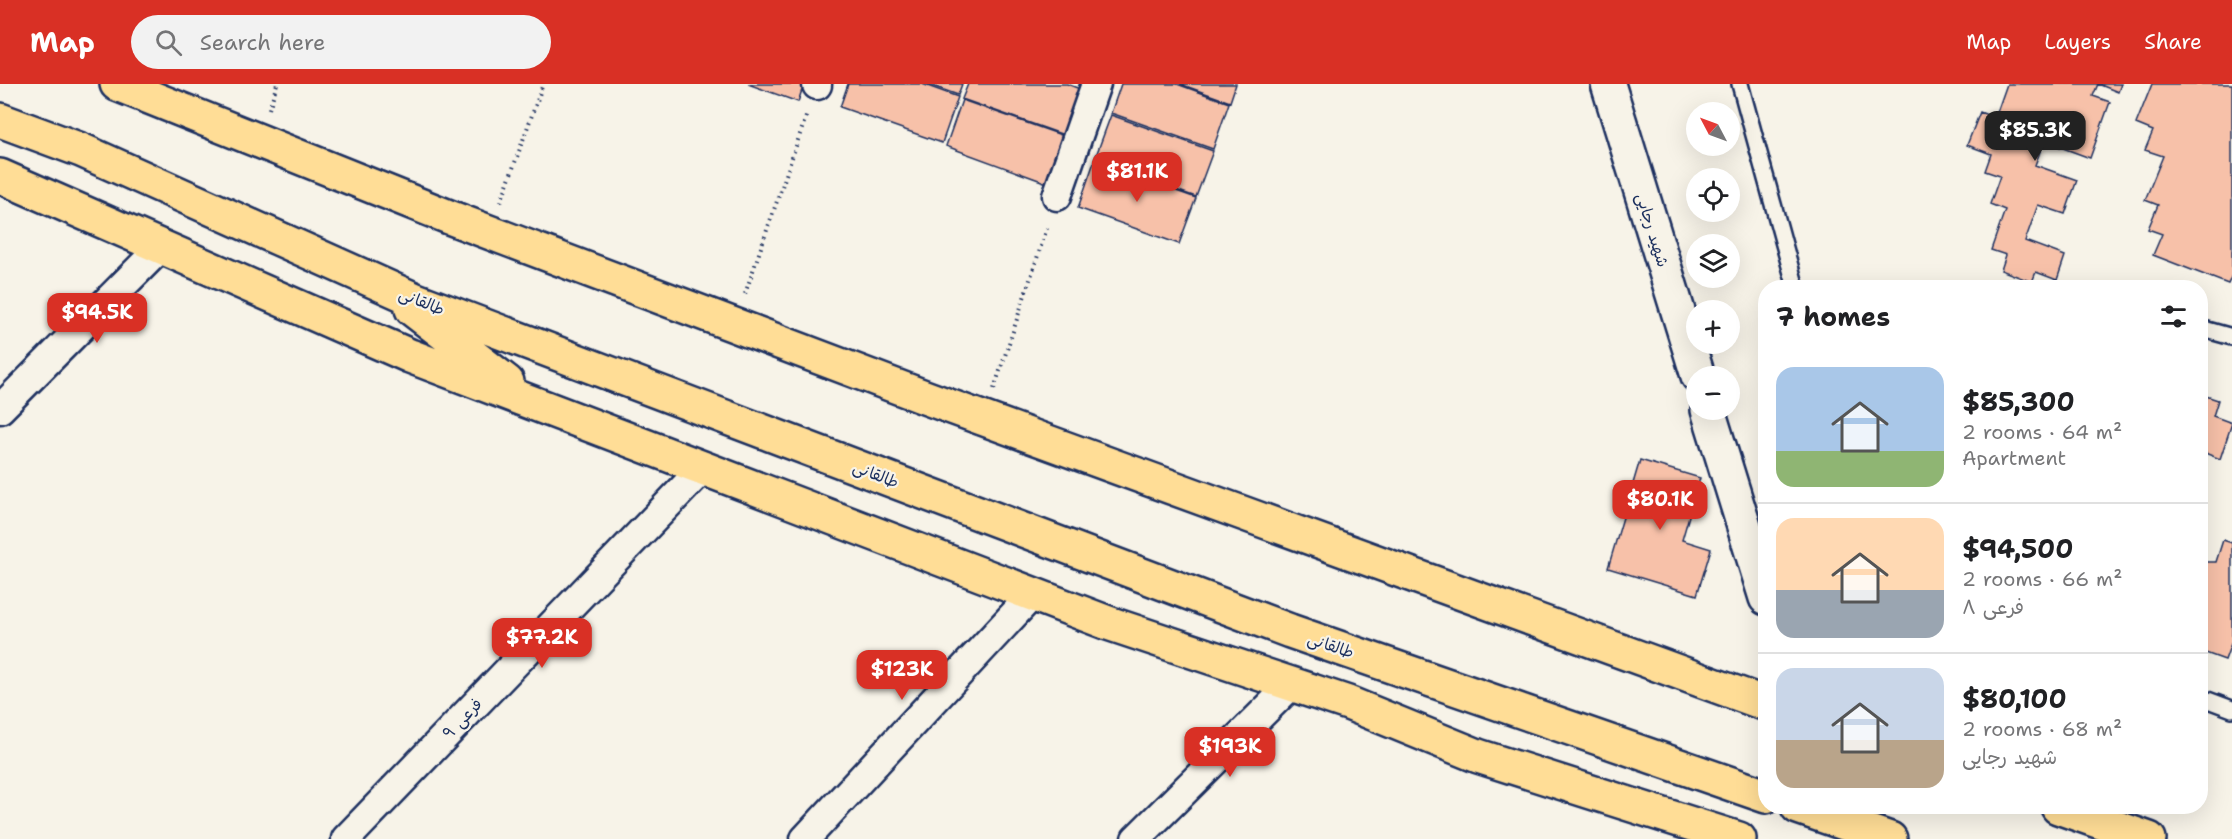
<!DOCTYPE html>
<html lang="en">
<head>
<meta charset="utf-8">
<style>
	:root { --surface:#fff; --page:#f2f2f2; --text:#202124; --muted:#757577; --line:#e0e0e0; --accent:#d93025 }
	body { margin:0; font-family:"Shantell Sans","Playpen Sans Arabic",sans-serif; background:var(--page); color:var(--text); height:100vh; display:flex; flex-direction:column; font-size:22px; white-space:nowrap }
	* { box-sizing:border-box; margin:0 }
	p { font-size:20px; color:var(--muted) }
	.icon { flex:none; width:33px; height:33px; fill:none; stroke:currentColor; stroke-width:2; stroke-linecap:round; stroke-linejoin:round }
	.map { position:relative; flex:1; overflow:hidden }
	.side { position:absolute; left:1758px; top:196px; width:450px; height:534px; display:flex; flex-direction:column; background:var(--surface); border-radius:24px; box-shadow:0 6px 24px #0002 }
	.side>* { flex:none }
	.needle { width:39px; rotate:311deg }
	.tools { position:absolute; left:1686px; top:18px; display:grid; gap:12px }
	.tools a { display:grid; place-items:center; width:54px; height:54px; border-radius:50%; background:var(--surface); box-shadow:0 6px 24px #0002; font-size:30px }
	.price { position:absolute; translate:-50% -51px; padding:0 14px; border-radius:12px; background:var(--accent); color:#fff; font-size:20px; line-height:39px; filter:drop-shadow(0 2px 3px #0008) }
	.price::after { content:''; position:absolute; left:50%; top:36px; width:18px; height:14px; margin-left:-9px; background:inherit; clip-path:polygon(0 0,100% 0,50% 100%) }
	.price.active { background:#222; color:#fff }
	ul { padding:0; list-style:none }
	li { display:flex; align-items:center; gap:18px; height:150px; padding:0 18px }
	li+li { border-top:2px solid var(--line) }
	li span { display:grid; place-items:center; flex:none; width:168px; height:120px; border-radius:18px; color:#555 }
	li>.icon { margin-inline-start:auto }
	span .icon { width:72px; height:72px; fill:#fffc; stroke-width:1 }
	li b { font-size:26px }
	h2 { display:flex; justify-content:space-between; align-items:center; height:72px; padding:0 18px; font-size:26px }
	header { display:flex; align-items:center; gap:36px; box-sizing:border-box; height:84px; padding:0 30px; background:var(--accent); color:#fff }
	header strong { font-size:28px }
	nav { display:flex; gap:33px; margin-inline-start:auto; font-size:21px }
	.search { width:420px; height:54px; background:var(--page); display:flex; align-items:center; gap:15px; box-sizing:border-box; padding:0 21px; border-radius:33px; color:var(--muted); font-size:22px }
	.map>svg:first-child { display:block }
</style>
</head>
<body>
<header>
<strong>Map</strong>
<div class="search"><svg class="icon" aria-label="search" viewBox="0 0 24 24"><circle cx="10" cy="10" r="6"/><path d="M15 15l6 6"/></svg>Search here</div>
<nav><a>Map</a><a>Layers</a><a>Share</a></nav>
</header>
<div class="map">
<svg width="2232" height="755" viewBox="0 0 2232 755">
	<rect width="100%" height="100%" fill="#f7f3e8"/>
	<filter id="ink" filterUnits="userSpaceOnUse"><feTurbulence type="fractalNoise" baseFrequency=".0167" numOctaves="2"/><feDisplacementMap in="SourceGraphic" scale="12" xChannelSelector="R" yChannelSelector="G"/><feConvolveMatrix kernelMatrix="1 2 1 2 8 2 1 2 1" color-interpolation-filters="sRGB"/></filter>
	<g filter="url(#ink)">
		<!-- building -->
		<path fill="#f7c1a9" stroke="#1b2f5e" stroke-width="1.5" d="M748,0H804L798,18Z
			M848,0H922L958,13L942,59L840,23Z
			M927,0H962L958,11Z
			M968,0H1067L1080,5L1064,51L962,15Z
			M1121,0H1177L1229,19L1213,65L1111,29Z
			M1180,0H1236L1230,18Z
			M2007,0H2121L2118,8L2098,0L2093,12L2110,18L2090,74L2044,57L2035,81L2077,96L2065,130L2038,121L2025,157L2065,172L2057,196L2036,188L2032,198L2001,186L2006,171L1991,166L2005,126L1990,120L2000,92L1985,87L1991,70L1967,61L1980,28L1995,34Z
			M2152,0H2232V191L2228,200L2153,171L2162,150L2148,145L2158,121L2145,116L2163,72L2145,66L2153,47L2136,40Z
			M962,16L1064,52L1047,99L946,62Z
			M1111,31L1213,67L1196,113L1094,77Z
			M1094,78L1196,114L1179,160L1078,124Z
			M2200,310L2218,316L2213,332L2232,339L2220,375L2200,367Z
			M1640,376L1700,394L1682,456L1711,465L1697,511L1608,484Z
			M2223,456L2232,459V557L2225,576L2200,567V478H2216Z"/>
		<g fill="none" stroke-linecap="round" stroke-linejoin="round">
			<!-- service casing -->
			<g stroke="#1b2f5e" stroke-width="20">
				<path id="service" d="M1740,0L1796,204
					M2200,244L2232,253
					M2200,613L2232,625"/>
			</g>
			<!-- minor casing -->
			<g stroke="#1b2f5e" stroke-width="33">
				<path id="minor" d="M817,1V0
					M1057,112L1096,0
					M0,325L162,162
					M346,755L704,383
					M805,755L1033,510
					M1136,755L1291,601"/>
			</g>
			<!-- tertiary casing -->
			<g stroke="#1b2f5e" stroke-width="38">
				<path id="tertiary" d="M1608,0L1698,292
					M1708,326L1766,514"/>
			</g>
			<!-- primary casing -->
			<g stroke="#1b2f5e" stroke-width="38">
				<path id="primary" d="M117,0L449,133L927,314L1766,620
					M0,36L81,66L416,216L1290,547L1766,712
					M0,92L410,272L1108,539L1348,619L1478,672L1739,755
					M412,225L507,298
					M1798,723L1890,755
					M2058,723L2149,755"/>
			</g>
			<!-- path -->
			<path stroke="#1b2f5e" stroke-width="4" stroke-dasharray="1.5 4.5" stroke-linecap="butt" d="M269,25L277,0
				M501,118L543,0
				M745,210L807,30
				M994,305L1048,141"/>
			<!-- service -->
			<use href="#service" stroke="#f7f3e8" stroke-width="15"/>
			<!-- minor -->
			<use href="#minor" stroke="#f7f3e8" stroke-width="28"/>
			<!-- tertiary -->
			<use href="#tertiary" stroke="#f7f3e8" stroke-width="33"/>
			<!-- primary -->
			<use href="#primary" stroke="#ffdd96" stroke-width="33"/>
		</g>
	</g>
	<g text-anchor="middle" stroke-width="4.5" stroke-linejoin="round" paint-order="stroke">
		<!-- street labels -->
		<g font-size="16" fill="#1b2f5e" stroke="#f7f3e8">
			<text transform="translate(1653 146) rotate(73)" y="6">شهید رجایی</text>
			<text transform="translate(422 217) rotate(22)" y="6">طالقانی</text>
			<text transform="translate(876 390) rotate(21)" y="6">طالقانی</text>
			<text transform="translate(1331 561) rotate(19)" y="6">طالقانی</text>
			<text transform="translate(462 634) rotate(-46)" y="6">فرعی ۹</text>
		</g>
	</g>
</svg>
<div class="tools">
<a><svg class="needle" viewBox="-14 -14 28 28"><path d="M0-13l5 13h-10z" fill="#e53935"/><path d="M0 13l5-13h-10z" fill="#757577"/></svg></a>
<a><svg class="icon" aria-label="locate" viewBox="0 0 24 24"><circle cx="12" cy="12" r="6"/><path d="M12 2v4M12 18v4M2 12h4M18 12h4"/></svg></a>
<a><svg class="icon" aria-label="layers" viewBox="0 0 24 24"><path d="M12 4l9 5-9 5-9-5zM3 14l9 5 9-5"/></svg></a>
<a>+</a>
<a>−</a>
</div>
<b class="price active" style="left:2035px;top:78px">$85.3K</b>
<b class="price" style="left:1137px;top:119px">$81.1K</b>
<b class="price" style="left:97px;top:260px">$94.5K</b>
<b class="price" style="left:1660px;top:447px">$80.1K</b>
<b class="price" style="left:542px;top:585px">$77.2K</b>
<b class="price" style="left:902px;top:617px">$123K</b>
<b class="price" style="left:1230px;top:694px">$193K</b>
<section class="side">
<h2>7 homes<svg class="icon" aria-label="filters" viewBox="0 0 24 24"><path d="M4 7h16M4 17h16"/><circle cx="9" cy="7" r="2"/><circle cx="15" cy="17" r="2"/></svg></h2>
<ul>
<li><span style="background:linear-gradient(#a9c7e8 70%,#8fb573 0)"><svg class="icon" aria-label="home" viewBox="0 0 24 24"><path d="M3 11l9-7 9 7M6 9v11h12V9"/></svg></span><div><b>$85,300</b><p>2 rooms · 64 m²</p><p>Apartment</p></div></li>
<li><span style="background:linear-gradient(#ffd9b3 60%,#9aa5b1 0)"><svg class="icon" aria-label="home" viewBox="0 0 24 24"><path d="M3 11l9-7 9 7M6 9v11h12V9"/></svg></span><div><b>$94,500</b><p>2 rooms · 66 m²</p><p>فرعی ۸</p></div></li>
<li><span style="background:linear-gradient(#c9d6e8 60%,#b9a48a 0)"><svg class="icon" aria-label="home" viewBox="0 0 24 24"><path d="M3 11l9-7 9 7M6 9v11h12V9"/></svg></span><div><b>$80,100</b><p>2 rooms · 68 m²</p><p>شهید رجایی</p></div></li>
</ul>
</section>
</div>
</body>
</html>
